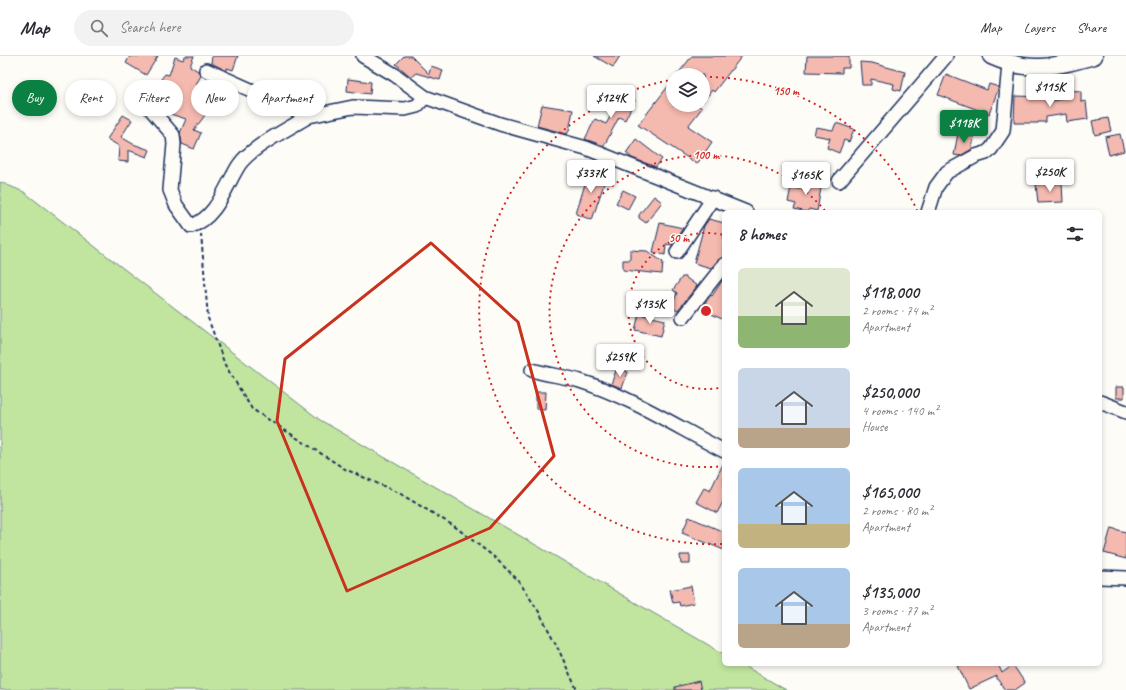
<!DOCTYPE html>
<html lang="en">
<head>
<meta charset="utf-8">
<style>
	:root { --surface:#fff; --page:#f2f2f3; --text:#2b2b33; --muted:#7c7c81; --line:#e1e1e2; --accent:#0b8043 }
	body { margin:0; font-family:Caveat,sans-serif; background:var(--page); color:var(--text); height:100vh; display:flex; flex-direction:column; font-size:15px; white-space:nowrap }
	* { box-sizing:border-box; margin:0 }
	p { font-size:13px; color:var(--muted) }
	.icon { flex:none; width:22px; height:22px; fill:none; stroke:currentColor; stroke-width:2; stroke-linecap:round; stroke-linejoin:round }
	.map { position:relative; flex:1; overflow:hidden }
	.drawer { position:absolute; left:722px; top:154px; width:380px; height:456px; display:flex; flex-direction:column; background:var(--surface); border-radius:6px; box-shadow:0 2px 6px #0003 }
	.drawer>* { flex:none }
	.top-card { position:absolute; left:12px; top:24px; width:380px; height:36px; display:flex; gap:8px }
	.fabs { position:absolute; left:666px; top:12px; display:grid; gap:8px }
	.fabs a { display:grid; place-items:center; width:44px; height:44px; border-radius:50%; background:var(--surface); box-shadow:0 2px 6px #0003; font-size:20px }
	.price { position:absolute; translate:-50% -34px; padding:0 9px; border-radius:4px; background:#fff; color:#222; font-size:13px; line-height:26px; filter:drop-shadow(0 1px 2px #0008) }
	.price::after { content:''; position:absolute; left:50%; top:24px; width:12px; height:9px; margin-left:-6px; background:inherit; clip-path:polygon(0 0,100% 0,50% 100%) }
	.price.active { background:var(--accent); color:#fff }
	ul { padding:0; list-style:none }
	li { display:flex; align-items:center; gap:12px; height:100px; padding:0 16px }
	li span { display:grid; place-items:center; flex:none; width:112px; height:80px; border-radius:6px; color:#555 }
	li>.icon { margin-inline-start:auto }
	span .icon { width:48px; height:48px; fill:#fffc; stroke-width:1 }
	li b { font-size:17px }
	h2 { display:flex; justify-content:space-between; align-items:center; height:48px; padding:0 16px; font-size:17px }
	.tag { padding:0 14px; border-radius:18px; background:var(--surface); box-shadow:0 2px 6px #0003; font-size:14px; line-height:36px }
	.tag.active { background:var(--accent); color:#fff }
	header { display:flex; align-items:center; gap:24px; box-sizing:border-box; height:56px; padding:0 20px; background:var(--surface); border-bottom:1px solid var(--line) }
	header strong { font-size:19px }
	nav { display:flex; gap:22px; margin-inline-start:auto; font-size:14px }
	.search { width:280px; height:36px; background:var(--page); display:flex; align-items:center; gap:10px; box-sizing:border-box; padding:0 14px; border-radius:22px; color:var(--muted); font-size:15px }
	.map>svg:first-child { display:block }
</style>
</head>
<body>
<header>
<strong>Map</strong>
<div class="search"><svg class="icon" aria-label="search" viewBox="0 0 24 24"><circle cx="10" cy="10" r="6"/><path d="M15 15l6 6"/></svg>Search here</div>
<nav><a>Map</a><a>Layers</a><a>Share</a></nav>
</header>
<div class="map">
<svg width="1126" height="634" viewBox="0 0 1126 634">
	<rect width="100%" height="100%" fill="#fdfcf7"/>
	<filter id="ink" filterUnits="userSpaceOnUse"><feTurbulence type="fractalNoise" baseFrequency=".025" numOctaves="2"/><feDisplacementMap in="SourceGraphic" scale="8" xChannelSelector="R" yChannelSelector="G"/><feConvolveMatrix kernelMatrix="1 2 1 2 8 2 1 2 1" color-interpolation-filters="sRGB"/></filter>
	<g filter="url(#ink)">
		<!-- green -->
		<path fill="#c1e59f" stroke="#6e8a7e" d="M0,126L24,136L320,364L724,598V608H741L786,634H0Z"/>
		<!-- building -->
		<path fill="#f4b9af" stroke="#1b2f5e" d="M130,0H158L146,19L126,7Z
			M185,0H194L190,10L198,15L201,20L196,28L217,43L194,74L201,77L194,93L182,88L180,77L186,63L164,56L159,51L171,34L160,27L161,23L165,18L169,19L175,1L183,4Z
			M212,0H238L233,14L227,12V15L211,7Z
			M404,0H411L429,18L431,10L443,14L440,24L416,17L411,21L396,8Z
			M594,0H620L613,11Z
			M692,0H742L714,36L712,34L703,46V19H677Z
			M807,0H849V12H842V17L806,16Z
			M860,6L872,7L905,16L901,35L893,33L894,28L871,23V29H862Z
			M946,18L987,34L989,28L999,31L989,58L938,39Z
			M348,23L371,26L370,38L347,35Z
			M673,24V49H697L702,52L688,70L712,86L697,108L638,69Z
			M1063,34L1081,35V46L1086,45L1088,63L1067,66L1066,58L1046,61V66H1038V67H1014L1015,40L1046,41V46L1062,43Z
			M618,35L635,44L625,64L619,61L604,90L585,83L595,63L606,68L614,54L609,51Z
			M542,49L573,54L569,75L567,78L537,70Z
			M123,59L132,64L121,81L133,88L150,94L147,101L128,94V106L118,105L119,90L107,83Z
			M1108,62L1111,75L1095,79L1092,65Z
			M836,67L854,73L849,86L844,84L839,97L827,92L830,82L814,79L816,71L833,74Z
			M958,77L974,81L972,93L960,100L954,99Z
			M1120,78L1124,95L1109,99L1105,81Z
			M636,83L662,103L656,111L632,102L626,97Z
			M590,111L600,113L598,120L604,121V128L592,164L576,158Z
			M801,123L822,126L817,155L809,153L807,156L794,153L796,148L788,146L791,131L800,133Z
			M1062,127L1063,146L1038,147L1036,128Z
			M623,134L635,140L628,153L616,147Z
			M654,140L662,146L646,167L639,162V159Z
			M709,163L724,167L723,201L718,204L711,212L694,207L704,170Z
			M660,167L683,172L672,189L666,188L665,199L653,196Z
			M630,194L647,195L663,206L662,218L623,214V204H630Z
			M682,221H685L697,230L678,254L671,252L677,237L673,234Z
			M724,222V264L705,255L706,253L701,252L711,239L712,240Z
			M639,258L665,264L661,280L635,274Z
			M617,312L628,316L622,332L611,328Z
			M1116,331H1124V342H1116Z
			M536,336H546L545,354L536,353Z
			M724,406V444L717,457L696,446L704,432L710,435Z
			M689,461L724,476V494L682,477Z
			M1111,472L1126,476V503L1104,497Z
			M680,499H690V508H681Z
			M691,530L694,547L680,550L679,546L673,547L670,534Z
			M964,608H998L1002,617L1013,609L1025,627L1015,634H1005L996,621L997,620L969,633L958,610Z
			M699,625L701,634H675V631Z"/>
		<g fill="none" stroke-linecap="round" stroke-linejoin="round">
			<!-- minor casing -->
			<g stroke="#1b2f5e" stroke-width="16">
				<path id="minor" d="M363,0L395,19L425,41L500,68L586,92L746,156
					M206,14L309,60L353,51L405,53L417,50L425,41
					M149,42V51L173,79L174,88L170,134L176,149L191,170C217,162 226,129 239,109C251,91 290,72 309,60
					M839,125L946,0
					M928,156L936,131L947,116L976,100L986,97L991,93L1003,75L1009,8
					M677,196L713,142
					M683,261L724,209
					M532,314C548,319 564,320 580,325C631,341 677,371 724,395
					M1100,346L1126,356
					M1100,521L1126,522"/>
			</g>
			<!-- major casing -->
			<g stroke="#1b2f5e" stroke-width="19">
				<path id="major" d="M991,0C1031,18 1053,11 1094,0"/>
			</g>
			<!-- path -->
			<path stroke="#1b2f5e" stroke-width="2" stroke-dasharray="4 3" stroke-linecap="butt" d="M201,178L208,262L225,309L252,353L345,413L399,437L454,470L493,500L518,524L539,556L557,590L577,634"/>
			<!-- minor -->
			<use href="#minor" stroke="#fdfcf7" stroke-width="13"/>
			<!-- major -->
			<use href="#major" stroke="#fdfcf7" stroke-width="16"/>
		</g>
	</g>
	<!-- marked area -->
	<path fill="none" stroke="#c8321e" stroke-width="3" stroke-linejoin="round" d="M431,187L518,266L554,400L490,472L347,535L277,365L285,303Z"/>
	<!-- distance rings -->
	<g fill="none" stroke="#d62828" stroke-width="2" stroke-dasharray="2 4">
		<path d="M724 331A78 78 0 1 1 724 179"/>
		<path d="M724 410A156 156 0 1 1 826 156"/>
		<path d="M722 488A234 234 0 0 1 671 24M704 21A234 234 0 0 1 917 154"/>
	</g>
	<circle cx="706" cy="255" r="6" fill="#d62828" stroke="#fdfcf7" stroke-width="2"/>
	<g font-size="12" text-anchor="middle" font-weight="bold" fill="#d62828" stroke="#fdfcf7" stroke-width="3" stroke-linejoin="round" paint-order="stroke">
		<text x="786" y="39">150 m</text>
		<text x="706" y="103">100 m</text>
		<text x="679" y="186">50 m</text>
	</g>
</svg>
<div class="fabs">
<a><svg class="icon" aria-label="layers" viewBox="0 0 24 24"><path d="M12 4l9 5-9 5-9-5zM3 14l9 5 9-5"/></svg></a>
</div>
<b class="price" style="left:1050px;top:52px">$115K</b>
<b class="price" style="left:611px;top:63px">$124K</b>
<b class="price active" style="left:964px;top:88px">$118K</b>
<b class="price" style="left:1050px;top:137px">$250K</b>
<b class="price" style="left:591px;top:138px">$337K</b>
<b class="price" style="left:806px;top:140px">$165K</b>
<b class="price" style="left:650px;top:269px">$135K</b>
<b class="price" style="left:620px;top:322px">$259K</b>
<div class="top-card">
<a class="tag active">Buy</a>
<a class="tag">Rent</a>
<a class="tag">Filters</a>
<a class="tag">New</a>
<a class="tag">Apartment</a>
</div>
<section class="drawer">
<h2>8 homes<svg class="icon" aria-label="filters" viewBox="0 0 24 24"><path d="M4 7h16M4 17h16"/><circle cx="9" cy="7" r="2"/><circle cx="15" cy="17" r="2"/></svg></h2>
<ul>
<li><span style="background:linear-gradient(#dfe7d0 60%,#8fb573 0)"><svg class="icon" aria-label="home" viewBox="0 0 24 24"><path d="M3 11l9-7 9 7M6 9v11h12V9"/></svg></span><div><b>$118,000</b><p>2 rooms · 74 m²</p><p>Apartment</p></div></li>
<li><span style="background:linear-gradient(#c9d6e8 75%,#b9a48a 0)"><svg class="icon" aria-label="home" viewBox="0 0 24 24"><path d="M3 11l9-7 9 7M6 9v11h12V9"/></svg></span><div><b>$250,000</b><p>4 rooms · 140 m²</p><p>House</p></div></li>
<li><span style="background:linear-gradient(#a9c7e8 70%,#c2b280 0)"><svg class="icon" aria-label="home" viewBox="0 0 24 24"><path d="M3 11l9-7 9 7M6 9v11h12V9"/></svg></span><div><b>$165,000</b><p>2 rooms · 80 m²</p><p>Apartment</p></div></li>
<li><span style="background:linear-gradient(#a9c7e8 70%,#b9a48a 0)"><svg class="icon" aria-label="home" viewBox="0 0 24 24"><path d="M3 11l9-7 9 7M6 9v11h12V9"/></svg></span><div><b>$135,000</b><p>3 rooms · 77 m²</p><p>Apartment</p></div></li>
</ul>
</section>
</div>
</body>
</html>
